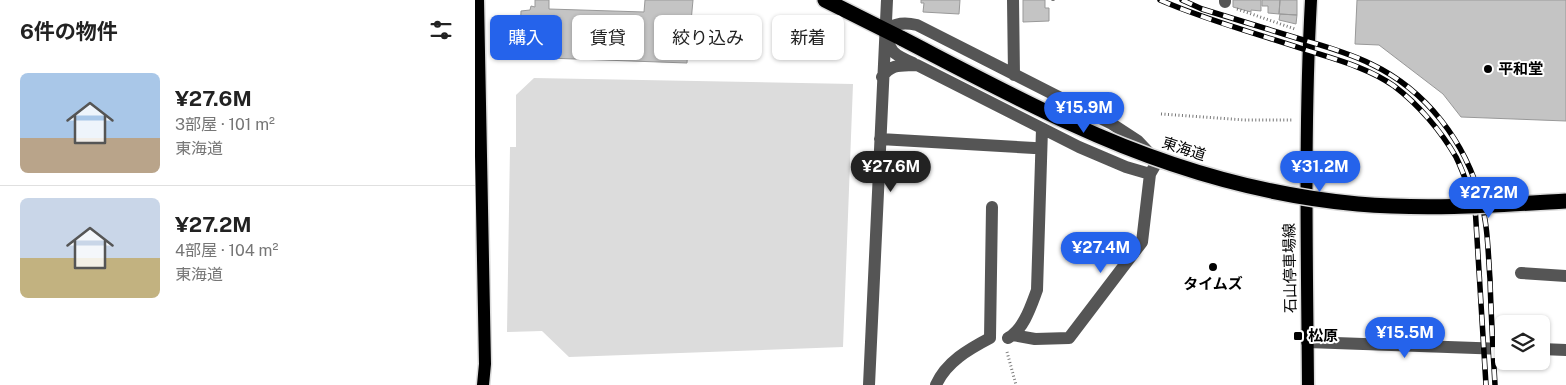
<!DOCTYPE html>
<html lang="ja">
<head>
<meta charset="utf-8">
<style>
	:root { --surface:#fff; --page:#f6f6f6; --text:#222; --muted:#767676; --line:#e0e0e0; --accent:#2563eb }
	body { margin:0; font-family:"Public Sans","Noto Sans JP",sans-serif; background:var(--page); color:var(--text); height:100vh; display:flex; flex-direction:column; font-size:19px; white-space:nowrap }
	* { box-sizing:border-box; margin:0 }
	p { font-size:16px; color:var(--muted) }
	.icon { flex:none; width:28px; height:28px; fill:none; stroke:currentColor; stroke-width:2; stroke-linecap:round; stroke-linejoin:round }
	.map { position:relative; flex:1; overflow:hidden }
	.sheet { display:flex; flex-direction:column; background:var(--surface); width:475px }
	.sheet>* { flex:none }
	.guide { position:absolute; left:15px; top:15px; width:475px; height:45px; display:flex; gap:10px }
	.tools { position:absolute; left:1020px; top:315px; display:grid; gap:10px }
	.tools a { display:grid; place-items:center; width:55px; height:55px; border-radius:8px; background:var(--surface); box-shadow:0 1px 4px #0004; font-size:25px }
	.price { position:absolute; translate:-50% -42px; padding:0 11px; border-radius:18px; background:var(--accent); color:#fff; font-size:16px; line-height:32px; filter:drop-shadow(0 1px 2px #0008) }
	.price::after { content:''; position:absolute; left:50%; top:30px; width:15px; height:11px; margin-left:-8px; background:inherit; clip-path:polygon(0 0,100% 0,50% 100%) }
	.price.current { background:#222; color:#fff }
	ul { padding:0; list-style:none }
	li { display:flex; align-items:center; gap:15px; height:125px; padding:0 20px }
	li+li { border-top:1px solid var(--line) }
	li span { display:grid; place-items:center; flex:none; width:140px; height:100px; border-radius:8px; color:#555 }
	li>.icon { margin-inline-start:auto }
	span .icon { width:60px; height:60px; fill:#fffc; stroke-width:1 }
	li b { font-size:21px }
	h2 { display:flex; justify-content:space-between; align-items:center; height:60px; padding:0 20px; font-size:21px }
	.chip { padding:0 18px; border-radius:8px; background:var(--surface); box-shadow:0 1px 4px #0004; font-size:18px; line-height:45px }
	.chip.current { background:var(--accent); color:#fff }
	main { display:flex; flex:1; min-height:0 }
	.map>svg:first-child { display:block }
</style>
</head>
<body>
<main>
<section class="sheet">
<h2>6件の物件<svg class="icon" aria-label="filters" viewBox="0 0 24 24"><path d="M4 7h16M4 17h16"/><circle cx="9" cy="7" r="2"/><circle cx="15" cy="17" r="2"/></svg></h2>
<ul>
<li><span style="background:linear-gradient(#a9c7e8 65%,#b9a48a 0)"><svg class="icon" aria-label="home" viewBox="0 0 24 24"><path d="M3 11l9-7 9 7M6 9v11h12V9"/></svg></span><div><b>¥27.6M</b><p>3部屋 · 101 m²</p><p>東海道</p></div></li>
<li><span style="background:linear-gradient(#c9d6e8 60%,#c2b280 0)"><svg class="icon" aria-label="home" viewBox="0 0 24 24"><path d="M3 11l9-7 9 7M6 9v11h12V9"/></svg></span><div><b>¥27.2M</b><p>4部屋 · 104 m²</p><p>東海道</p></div></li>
</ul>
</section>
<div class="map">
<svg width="1091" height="385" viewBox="0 0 1091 385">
	<rect width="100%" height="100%" fill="#fff"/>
	<!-- green -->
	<path fill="#dcdcdc" d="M59,78L378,84L368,347L94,357L67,331L32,332L35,147H41V95Z"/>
	<!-- building -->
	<path fill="#c4c4c4" stroke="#999" d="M60,0H74V9L169,12L170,0H218L216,22H214L212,63L44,57L46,11L55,10L56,6L60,7Z
		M446,0H485L484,14L448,12L449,3H446Z
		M548,0H570V8H574V21L548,22Z
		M758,0H786V11L776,10V12L758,7Z
		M787,0H805L804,14L793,13V6H787Z
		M805,0H822V15L804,14Z
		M882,0H1091V121L986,117L968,94L904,45L880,44Z
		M805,14L822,15L821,24L804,20Z"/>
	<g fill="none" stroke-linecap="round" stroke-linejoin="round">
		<!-- major casing -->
		<g stroke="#dbdbdb" stroke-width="15">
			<path id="major" d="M3,0L10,364L8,385
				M833,385C832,256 829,128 836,0"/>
		</g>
		<!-- highway casing -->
		<g stroke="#dbdbdb" stroke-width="18">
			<path id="highway" d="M350,0L428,39"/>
		</g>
		<!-- path -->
		<path stroke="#777" stroke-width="3" stroke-dasharray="1 2.5" stroke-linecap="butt" d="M578,0V2
			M762,9L820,29
			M686,114L769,120H818
			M532,352L541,385"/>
		<!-- minor -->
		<path stroke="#555" stroke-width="12" d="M538,0L539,75
			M750,2V0
			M438,63C417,54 415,52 410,30C422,23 429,22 442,25L637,124L663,141L678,157
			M407,77C417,63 426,66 442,65L604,147L651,167L675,174L682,162L693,165
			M405,139L559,148
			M1046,273L1091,276
			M538,335L560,339L594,338L667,242L675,174
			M533,338C549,329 556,306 562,290L567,129
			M832,342L1029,349
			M1066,349L1091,350
			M394,385L412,0
			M461,385C471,362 494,349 515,338L517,207"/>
		<!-- major -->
		<use href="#major" stroke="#000" stroke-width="12"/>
		<!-- highway -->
		<use href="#highway" stroke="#000" stroke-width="15"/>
		<!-- rail casing -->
		<g stroke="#000" stroke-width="5.5">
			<path id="rail" d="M685,0C731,20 780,33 828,49C859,59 892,67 919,86C943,104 966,131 981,157C989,173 994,190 1000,206L1011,385
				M707,0L727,9C760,19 792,29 825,39C849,46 874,53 896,64C951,90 991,142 1006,201C1013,226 1013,253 1015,279C1016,315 1018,350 1020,385"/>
		</g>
		<!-- rail -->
		<use href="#rail" stroke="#fff" stroke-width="4" stroke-dasharray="11" stroke-linecap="butt"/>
		<!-- highway-bridge casing -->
		<g stroke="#dbdbdb" stroke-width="18" stroke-linecap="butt">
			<path id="highway-bridge" d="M428,39C484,68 540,98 597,124C688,166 784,195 883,204C953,210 1022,205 1091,201"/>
		</g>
		<!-- highway-bridge -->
		<use href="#highway-bridge" stroke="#000" stroke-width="15"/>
	</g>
	<!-- markers -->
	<g fill="#000" stroke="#fff" stroke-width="2">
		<circle cx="1013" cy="69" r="5"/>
		<circle cx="738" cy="267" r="5"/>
		<rect x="818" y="331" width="10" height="10" rx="2.5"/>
	</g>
	<g text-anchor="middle" stroke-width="4" stroke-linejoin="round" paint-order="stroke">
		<!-- poi labels -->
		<g font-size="15" font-weight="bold" fill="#000" stroke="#fff" text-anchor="start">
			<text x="1023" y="74">平和堂</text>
			<text x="738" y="289" text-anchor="middle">タイムズ</text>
			<text x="833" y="341">松原</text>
		</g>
		<!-- street labels -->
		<g font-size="15" fill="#000" stroke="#fff">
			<text transform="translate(709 149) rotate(18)" y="5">東海道</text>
			<text transform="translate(815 268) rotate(-91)" y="5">石山停車場線</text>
		</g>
	</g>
</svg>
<div class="tools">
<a><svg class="icon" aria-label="layers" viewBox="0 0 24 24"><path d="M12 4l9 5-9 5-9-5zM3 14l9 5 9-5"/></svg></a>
</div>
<b class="price" style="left:609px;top:134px">¥15.9M</b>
<b class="price current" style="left:416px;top:193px">¥27.6M</b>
<b class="price" style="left:845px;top:193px">¥31.2M</b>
<b class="price" style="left:1014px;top:219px">¥27.2M</b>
<b class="price" style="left:626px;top:274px">¥27.4M</b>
<b class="price" style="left:930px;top:359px">¥15.5M</b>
<div class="guide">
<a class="chip current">購入</a>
<a class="chip">賃貸</a>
<a class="chip">絞り込み</a>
<a class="chip">新着</a>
</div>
</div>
</main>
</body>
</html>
